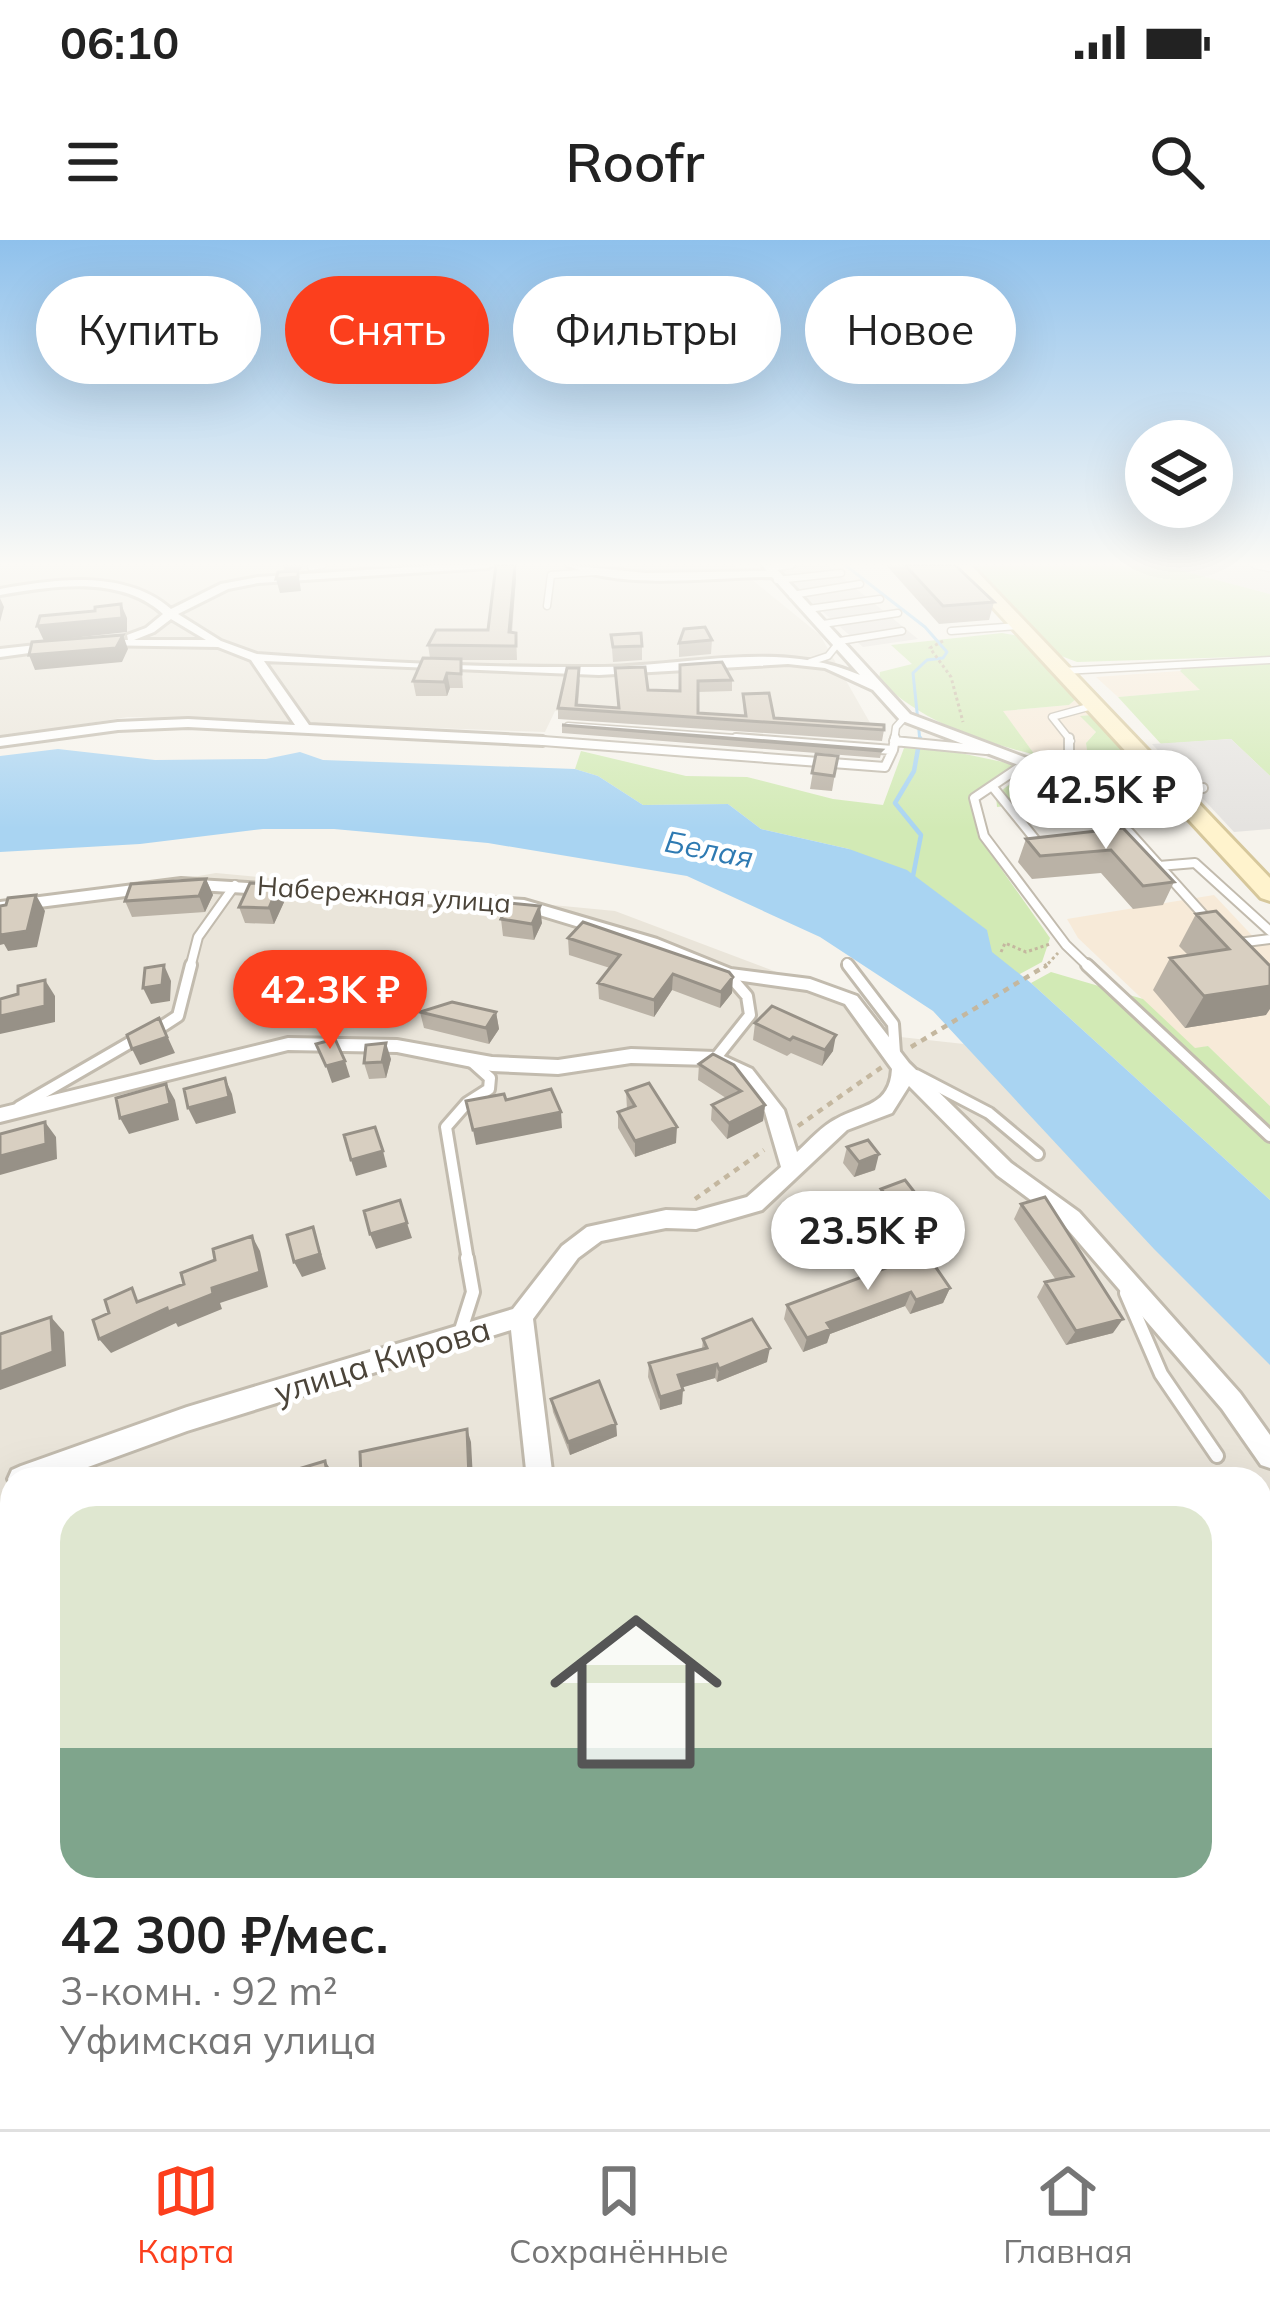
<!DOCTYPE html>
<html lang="ru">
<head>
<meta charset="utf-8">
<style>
	:root { --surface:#fff; --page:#f6f6f6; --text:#222; --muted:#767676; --line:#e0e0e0; --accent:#fc3f1d }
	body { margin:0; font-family:Mulish,sans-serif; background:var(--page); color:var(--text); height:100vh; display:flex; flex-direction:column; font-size:45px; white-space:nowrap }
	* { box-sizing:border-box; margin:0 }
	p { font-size:39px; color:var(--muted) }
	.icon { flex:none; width:66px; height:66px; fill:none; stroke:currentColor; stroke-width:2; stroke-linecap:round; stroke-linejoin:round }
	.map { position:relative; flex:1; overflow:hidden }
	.drawer { position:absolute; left:0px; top:1227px; width:1272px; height:663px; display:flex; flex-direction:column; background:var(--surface); border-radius:36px 36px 0 0; box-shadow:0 12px 48px #0002 }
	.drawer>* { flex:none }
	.hud { position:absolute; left:36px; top:36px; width:1200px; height:108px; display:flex; gap:24px }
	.buttons { position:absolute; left:1125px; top:180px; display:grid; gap:24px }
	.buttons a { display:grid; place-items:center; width:108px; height:108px; border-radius:50%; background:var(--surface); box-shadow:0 12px 48px #0002; font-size:60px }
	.price { position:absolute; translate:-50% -102px; padding:0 27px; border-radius:42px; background:#fff; color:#222; font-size:39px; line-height:78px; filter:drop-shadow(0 3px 6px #0008) }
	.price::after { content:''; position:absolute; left:50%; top:72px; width:36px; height:27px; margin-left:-18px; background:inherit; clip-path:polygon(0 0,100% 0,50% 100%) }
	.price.active { background:var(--accent); color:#fff }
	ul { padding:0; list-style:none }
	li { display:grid; align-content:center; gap:24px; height:636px; padding:0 60px }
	li span { display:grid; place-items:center; height:372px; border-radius:36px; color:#555 }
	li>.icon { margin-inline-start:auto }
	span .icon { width:216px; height:216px; fill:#fffc; stroke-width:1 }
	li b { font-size:51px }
	.pill { padding:0 42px; border-radius:54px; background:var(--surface); box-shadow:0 12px 48px #0002; font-size:42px; line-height:108px }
	.pill.active { background:var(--accent); color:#fff }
	.status { display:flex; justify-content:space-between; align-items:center; height:84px; padding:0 60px; background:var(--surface); direction:ltr }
	.status svg { height:33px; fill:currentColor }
	header { display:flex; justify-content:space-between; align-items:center; height:156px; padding:0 60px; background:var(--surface); font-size:54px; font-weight:600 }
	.dock { display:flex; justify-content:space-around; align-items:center; height:168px; border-top:3px solid var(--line); background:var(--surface); font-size:33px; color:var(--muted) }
	.dock a { display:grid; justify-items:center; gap:6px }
	.dock .active { color:var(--accent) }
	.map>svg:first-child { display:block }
</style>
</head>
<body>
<div class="status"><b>06:10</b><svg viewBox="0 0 49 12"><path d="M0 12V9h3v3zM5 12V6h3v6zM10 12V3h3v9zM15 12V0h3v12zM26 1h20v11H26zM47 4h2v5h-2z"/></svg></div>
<header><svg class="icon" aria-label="menu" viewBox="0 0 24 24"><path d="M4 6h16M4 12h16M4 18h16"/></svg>Roofr<svg class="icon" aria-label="search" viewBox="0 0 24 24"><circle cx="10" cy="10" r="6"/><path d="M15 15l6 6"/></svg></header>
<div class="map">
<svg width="1270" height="1889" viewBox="0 0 1270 1889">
	<rect width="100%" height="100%" fill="#f6f3ec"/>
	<!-- residential -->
	<path fill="#eae5da" d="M0,325H734L820,395L873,488L555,471L545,492L128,477L0,497Z
		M216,633L615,671L851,760L882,795L964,804L1270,1123V1668L1260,1673V1239H12V1878H863L842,1889H0V670Z"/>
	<!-- commercial -->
	<path fill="#f7ead8" d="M1180,431L1202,450L1118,457L1096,437Z
		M1077,458L1092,475L1082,476L1096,492L1086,503L1089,525L1035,515L1002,471L1069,465Z
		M1214,655L1261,705H1270V866L1208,806L1195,809L1078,698L1067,679Z"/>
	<!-- industrial -->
	<path fill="#e6e2dd" d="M777,325H827L918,399L863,407L789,342Z
		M1160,325H1270V354Z"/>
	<!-- green -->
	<path fill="#d2eab5" d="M971,325H1160L1270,354V416L1077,422L1056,414Z
		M1002,393L1020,396L1077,458L1069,465L1003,471L1035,515C975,499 924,483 879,440L880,432L912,424L891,405Z
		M1270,422V536L1231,499L1161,504L1118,457L1200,450L1180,431L1184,427Z
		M1092,475L1132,518L1120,524L1089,525L1086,503L1096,492L1080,476Z
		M904,508L946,510L1017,525L970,558L978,596L1050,698L1042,722L1018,735L849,609L761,589L728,564L643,565L598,536L575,529L581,511L686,536L747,537L833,559L883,565Z
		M1051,530L1160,546L997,567L996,556C1012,540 1028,532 1051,530Z
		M1051,732L1143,759L1195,808L1208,806L1270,866V960L1031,743Z
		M1270,1668V1889H842L863,1878H1260V1673Z"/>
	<!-- parking -->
	<path fill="#e5e3e0" d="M1231,499L1270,536V589L1234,592L1152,504Z"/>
	<!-- water -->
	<path fill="#a9d4f2" d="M58,509L155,520L266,519L300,512L323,520L575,529L598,536L643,565L728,564L761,589L849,609L907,630L987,690L992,712L1031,743L1270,960V1125L1154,1009L933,771L820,697L687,636L488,603L334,589H263L140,604L0,612V516Z"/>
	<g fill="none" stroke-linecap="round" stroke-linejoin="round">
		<!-- stream-far1 -->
		<path stroke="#a9d4f2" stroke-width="3" d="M845,325L925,387L947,412L943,418L927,420L913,433L920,501"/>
		<!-- stream -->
		<path stroke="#a9d4f2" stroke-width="4.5" d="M912,641L921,595L895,563L914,531L920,498"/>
		<!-- service-far4 casing -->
		<g stroke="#c2bbae" stroke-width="9">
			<path id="service-far4" d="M1255,325L1270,328
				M311,327L323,325
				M769,328L792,325
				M777,340L841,333
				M792,355L860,344
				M547,366L551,335L596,332
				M808,369L880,359
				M823,384L898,373
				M951,391L1018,386
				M810,422L828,416L840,401L902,391
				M1063,431L1270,420
				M568,486L776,501
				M543,501H548
				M894,501L896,487L905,477
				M1071,501L1052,477L1092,466"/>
		</g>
		<!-- service-far3 casing -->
		<g stroke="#c2bbae" stroke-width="12">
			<path id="service-far3" d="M736,498L893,510L895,498
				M1069,498V530
				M543,501L885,527L893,510
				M894,501L986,510
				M1026,523L974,558L984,596L1066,705L1090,728
				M992,546L1038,603
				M1174,551L1203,548
				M1116,593L1129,592L1208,680
				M1159,626L1195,623L1270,691
				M1238,703L1270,699
				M847,723L851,728
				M190,728L198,697L235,645"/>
		</g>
		<!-- service-far2 casing -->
		<g stroke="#c2bbae" stroke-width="16">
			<path id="service-far2" d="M848,725L893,784L895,813
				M1087,725L1270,896
				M155,791L178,776L191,725
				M715,819L750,775L747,756L728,734
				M916,835L989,873L1038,914
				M19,867L138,798
				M468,1021L446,887L467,863L489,849L490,838L471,821"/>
		</g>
		<!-- service-far1 casing -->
		<g stroke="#c2bbae" stroke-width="18">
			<path id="service-far1" d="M1126,1053L1161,1134L1217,1216
				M460,1093L473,1052L467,1018"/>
		</g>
		<!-- service casing -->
		<g stroke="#c2bbae" stroke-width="22">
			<path id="service" d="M0,1684L12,1688
				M30,1878V1889"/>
		</g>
		<!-- minor casing -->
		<g stroke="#c2bbae" stroke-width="6">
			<path id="minor" d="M442,325H493L488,328L258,343L228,349L178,374L221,401L257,414C369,422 484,428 597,427C683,427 779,399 860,435L772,337C711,337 622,351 566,325L646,333L767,331L762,325H773L910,474L1029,519L1091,529L1152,528L1159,532L1152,536L1091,537L1021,526L900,480L873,450L825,428L788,424L599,435L264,421L309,485L543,497L550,501L543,505L188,487L118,490L0,506V498L118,482L188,479L295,485L251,420L218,407L93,405L91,403L97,400H128L127,395L146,388L163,374C120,335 54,346 0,355V349C56,339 125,329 171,369L221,344L258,337ZM171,379L206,400H134L154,392Z
				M54,403L60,407L58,409L0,417V409Z
				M181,639L524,660L657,699L731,729L810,739L857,756L909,823L1011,923L1079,972L1240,1153L1270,1195V1228L1261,1225L1222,1169L1063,984L997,935L909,846L892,873L847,890L762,970L696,989L666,988L601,1001L578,1018L533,1079L553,1239H527L511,1090L187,1191L55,1239H12V1248L8,1239L12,1230L21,1226L187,1167L513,1069L562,1006L587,987L666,970L696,971L747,957L781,927L765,872L738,839L712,825L631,823L558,834L492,831L397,812L288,810L0,882V868L288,798L397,800L492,817L558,820L631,809L715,812L752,829L784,870L797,912C809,901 822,886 836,879C863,864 890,866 892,829L845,764L807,750L722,738L645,707L523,670L181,649L0,672V662Z
				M47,1878H101L96,1889H42Z
				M367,1878H405L410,1889H372Z"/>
		</g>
		<!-- secondary casing -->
		<g stroke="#d6c79b" stroke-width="6">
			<path id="secondary" d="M954,325H971L1270,638V661L1261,658Z"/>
		</g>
		<!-- path-far2 -->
		<path stroke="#c4b79f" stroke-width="3" stroke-dasharray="3 3" stroke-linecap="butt" d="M943,401L930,408L951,437L963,482
			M1001,712L1005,703L1026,712L1050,704
			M1044,728L1058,713"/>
		<!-- path-far1 -->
		<path stroke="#c4b79f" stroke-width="4.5" stroke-dasharray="6 6" stroke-linecap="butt" d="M911,807L1047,725
			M798,886L882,827
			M695,959L764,910"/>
		<!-- path -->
		<path stroke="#c4b79f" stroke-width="8" stroke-dasharray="9 9" stroke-linecap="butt" d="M1260,1739L1270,1735
			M1104,1878V1889"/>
		<!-- service-far4 -->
		<use href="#service-far4" stroke="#fff" stroke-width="6"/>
		<!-- service-far3 -->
		<use href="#service-far3" stroke="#fff" stroke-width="8"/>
		<!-- service-far2 -->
		<use href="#service-far2" stroke="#fff" stroke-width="10"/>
		<!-- service-far1 -->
		<use href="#service-far1" stroke="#fff" stroke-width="12"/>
		<!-- service -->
		<use href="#service" stroke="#fff" stroke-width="16"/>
		<!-- minor -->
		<use href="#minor" fill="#fff" fill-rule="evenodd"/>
		<!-- secondary -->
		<use href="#secondary" fill="#fff3cd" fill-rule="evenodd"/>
	</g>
	<!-- wall -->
	<path fill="#bab2a6" d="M283,325H302L301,330L285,331Z
		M886,325H955L994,362L989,380L939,384Z
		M516,338L512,393H516L517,420H461L463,448H450L447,456H416L413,441L430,418L428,405L488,390Z
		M611,395L642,406V420L613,422Z
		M712,400L711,414L679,417V403Z
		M680,425L732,440V451L698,452V473L744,476L743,454L774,478L884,490L882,501L558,479V468L580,439L578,465L618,468L615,428L648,450L680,451Z
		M562,485L882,510L880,518L562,493Z
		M816,514L838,516L832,551L810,549Z
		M1123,588L1174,642L1163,665L1133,669L1101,633L1032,639L1018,622L1026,599Z
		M206,639L213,655L205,672L132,677L125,661Z
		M285,660L274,684L245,683L239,667Z
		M1216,671L1266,775L1185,788L1153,750L1170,718L1188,715L1179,706L1196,674Z
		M501,679L542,683L534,700L503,696Z
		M568,698L732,753L720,768L672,750L654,777L599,759L598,743L610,728L569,715Z
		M402,743L406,759L400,782L381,781L377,765Z
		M343,755L334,779L303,778L297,761Z
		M420,772H496L499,789L489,804L424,788Z
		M755,783L833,811L822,826L791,813L787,816L753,800Z
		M391,819L386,838L369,839L364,823Z
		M699,824L765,865L763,881L727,899L711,880L712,865L726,858L698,840Z
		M626,851L676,903L635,917L618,888V872L627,869Z
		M847,907L875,930L854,937L843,923Z
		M881,949L916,954L911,969L887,978L876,964Z
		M1021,964L1113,1093L1066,1105L1037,1057L1045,1042L1056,1040L1014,979Z
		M950,1048L943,1063L910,1074L905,1066L830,1094L827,1103L803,1112L784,1079L787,1065Z
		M703,1099L767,1122L717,1142L715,1138L682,1147V1164L660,1170L648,1137L649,1123L702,1109Z
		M551,1159L616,1184L617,1196L570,1215L553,1172Z"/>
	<!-- shaded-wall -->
	<path fill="#979187" d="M515,325L516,338L510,407L509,392Z
		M298,331L301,351L280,353L276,339Z
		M0,358L4,367L0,382Z
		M121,364L127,378V392L44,401L37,386Z
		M123,395L128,409L122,422L35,430L29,415Z
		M447,433L450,448L447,456L444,442Z
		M206,639L213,655L205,672L199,656Z
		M279,644L285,660L274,684L269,668Z
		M36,655L45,671L37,707L8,711L4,704L0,705V687Z
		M540,666L542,683L534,700L532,684Z
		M164,725L171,741L170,761L151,764L143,748Z
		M673,734L672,750L654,777V760Z
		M733,737L732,753L720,768L721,752Z
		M339,738L343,755L334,779L329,763Z
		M45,740L55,756V782L0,794V776Z
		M402,743L406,759L400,782L396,766Z
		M1270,746V769L1266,775L1185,788L1204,756Z
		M496,772L499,789L489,804L486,788Z
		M159,778L175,813L140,825L132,809Z
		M836,795L833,811L822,826L825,810Z
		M386,803L391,819L386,838L382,822Z
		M345,821L350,837L332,843L326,826Z
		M225,838L232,854L236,873L196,884L188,868Z
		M166,844L175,860L179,880L129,894L120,878Z
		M765,865L763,881L727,899L729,883Z
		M561,872L562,888L476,905L473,890Z
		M45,882L56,897L57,919L0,935V916Z
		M677,887L676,903L635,917V901Z
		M383,911L387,927L356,936L351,920Z
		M879,914L875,930L854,937L859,922Z
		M916,954L911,969L887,978L892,963Z
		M407,983L412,998L376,1009L370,994Z
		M313,987L326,1029L302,1037L294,1022Z
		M252,996L260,1011L268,1047L220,1063L222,1069L178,1087L176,1083L111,1113L99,1099L212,1048Z
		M950,1048L943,1063L910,1074L916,1060Z
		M911,1052L905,1066L830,1094L827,1103L803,1112L807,1098L827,1083Z
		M51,1077L64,1092L66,1126L0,1150V1132Z
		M1123,1079L1113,1093L1066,1105L1076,1091Z
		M770,1108L767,1122L717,1142L719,1129Z
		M717,1124L715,1138L677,1149L678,1135Z
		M683,1150L682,1164L660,1170V1157Z
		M616,1184L617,1196L570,1215L568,1202Z
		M467,1189L471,1202L473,1239L469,1238Z
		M325,1221L333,1233L334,1239H328Z
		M0,1594L12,1597V1644L0,1649Z"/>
	<!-- building -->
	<path fill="#d8cfc1" stroke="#979187" stroke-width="3" d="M496,325H515L509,392L516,393V406L428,405L436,390H488Z
		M905,325H955L994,362L943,366Z
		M298,331V337L276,339L278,332Z
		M121,364L122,378L37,386L40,376L95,371V367Z
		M705,387L712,400L679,403L684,389Z
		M641,393L642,406L613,407L611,395Z
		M123,395L116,408L29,415L32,402Z
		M423,418L461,419V434L447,433L444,442L413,441Z
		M722,422L732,440L698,441V473L746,476L743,454L769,453L774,478L884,485V490L558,468L567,428H579L576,465L619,468L615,428L645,427L648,450L680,451V425Z
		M562,485L882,510L881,511Z
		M816,514L838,516L834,536L812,533Z
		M1123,588L1174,642L1143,646L1111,610L1040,616L1026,599Z
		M206,639L199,656L125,661L131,644Z
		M250,643L279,644L269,668L239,667Z
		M36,655L27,691L0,695V666L6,665L8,658Z
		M509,663L540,666L532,684L501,679Z
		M1216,671L1270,726V746L1204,756L1170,718L1229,709L1196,674Z
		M583,682L729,732L733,737L721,752L673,734L654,760L598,743L620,715L568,698Z
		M164,725L162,745L143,748L145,728Z
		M308,737L339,738L329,763L297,761Z
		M45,740V766L0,776V759L18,754V746Z
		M383,743H402L396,766L377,765Z
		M452,762L496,772L486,788L420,772Z
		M772,766L836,795L825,810L793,797L790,800L755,783Z
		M159,778L167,797L132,809L127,795Z
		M335,799L345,821L326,826L316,804Z
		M386,803L382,822L364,823L366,805Z
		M713,814L734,825L765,865L729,883L712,865L741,851L699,824Z
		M225,838L229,857L188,868L184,849Z
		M649,843L677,887L635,901L618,872L635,866L626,851Z
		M166,844L170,864L120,878L116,858Z
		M551,849L561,872L473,890L466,861L504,854L506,860Z
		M45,882L46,904L0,916V894Z
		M375,887L383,911L351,920L344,895Z
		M868,900L879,914L859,922L847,907Z
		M905,940L916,954L892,963L881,949Z
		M1045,957L1123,1079L1076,1091L1045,1042L1073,1036L1021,964Z
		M400,960L407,983L370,994L364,971Z
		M313,987L320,1014L294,1022L287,995Z
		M252,996L260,1032L212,1048L213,1054L168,1072L167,1068L99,1099L93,1080L109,1073L105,1060L132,1048L137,1062L184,1044L181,1033L215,1020L213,1009Z
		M926,1013L950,1048L916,1060L911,1052L827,1083L831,1089L807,1098L787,1065Z
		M51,1077L53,1112L0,1132V1094Z
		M752,1079L770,1108L719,1129L717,1124L678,1135L683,1150L660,1157L649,1123L707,1108L703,1099Z
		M599,1141L616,1184L568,1202L551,1159Z
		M467,1189L469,1238L361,1239L360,1212Z
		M325,1221L328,1239H268V1238Z
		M1223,1233L1227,1239H1206Z
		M12,1706V1793L0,1798V1711Z
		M578,1878H641L645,1889H562Z"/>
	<!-- sky -->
	<linearGradient id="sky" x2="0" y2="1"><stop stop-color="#8fc1ec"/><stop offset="0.55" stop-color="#fbfaf6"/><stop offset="1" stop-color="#fbfaf6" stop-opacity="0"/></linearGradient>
	<rect width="1270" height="589" fill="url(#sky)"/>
	<g text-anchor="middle" stroke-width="9" stroke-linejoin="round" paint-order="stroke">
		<!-- far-street labels -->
		<g font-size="27" fill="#4b4439" stroke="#fff">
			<text transform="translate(384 655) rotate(4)" y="9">Набережная улица</text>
		</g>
		<!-- far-water labels -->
		<g font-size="30" font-style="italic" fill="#2e7ab2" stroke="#fff">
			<text transform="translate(709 610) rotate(11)" y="10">Белая</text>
		</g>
		<!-- street labels -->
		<g font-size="33" fill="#4b4439" stroke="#fff">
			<text transform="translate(382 1120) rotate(-17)" y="12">улица Кирова</text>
		</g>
	</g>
</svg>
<div class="buttons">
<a><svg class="icon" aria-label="layers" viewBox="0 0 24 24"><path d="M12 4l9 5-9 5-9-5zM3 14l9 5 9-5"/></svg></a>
</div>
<b class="price" style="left:1106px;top:612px">42.5K ₽</b>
<b class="price active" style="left:330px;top:812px">42.3K ₽</b>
<b class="price" style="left:868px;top:1053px">23.5K ₽</b>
<div class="hud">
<a class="pill">Купить</a>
<a class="pill active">Снять</a>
<a class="pill">Фильтры</a>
<a class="pill">Новое</a>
</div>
<section class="drawer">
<ul>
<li><span style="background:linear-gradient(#dfe7d0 65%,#7fa58c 0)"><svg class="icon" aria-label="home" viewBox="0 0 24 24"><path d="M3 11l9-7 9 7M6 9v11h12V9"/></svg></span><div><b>42 300 ₽/мес.</b><p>3-комн. · 92 m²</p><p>Уфимская улица</p></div></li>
</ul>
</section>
</div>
<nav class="dock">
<a class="active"><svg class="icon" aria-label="map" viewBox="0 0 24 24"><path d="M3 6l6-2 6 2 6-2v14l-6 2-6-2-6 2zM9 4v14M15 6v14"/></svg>Карта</a>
<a><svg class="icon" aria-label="saved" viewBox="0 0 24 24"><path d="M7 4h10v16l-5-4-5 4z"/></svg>Сохранённые</a>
<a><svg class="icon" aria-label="home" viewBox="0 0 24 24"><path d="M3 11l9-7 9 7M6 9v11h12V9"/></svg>Главная</a>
</nav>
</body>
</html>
